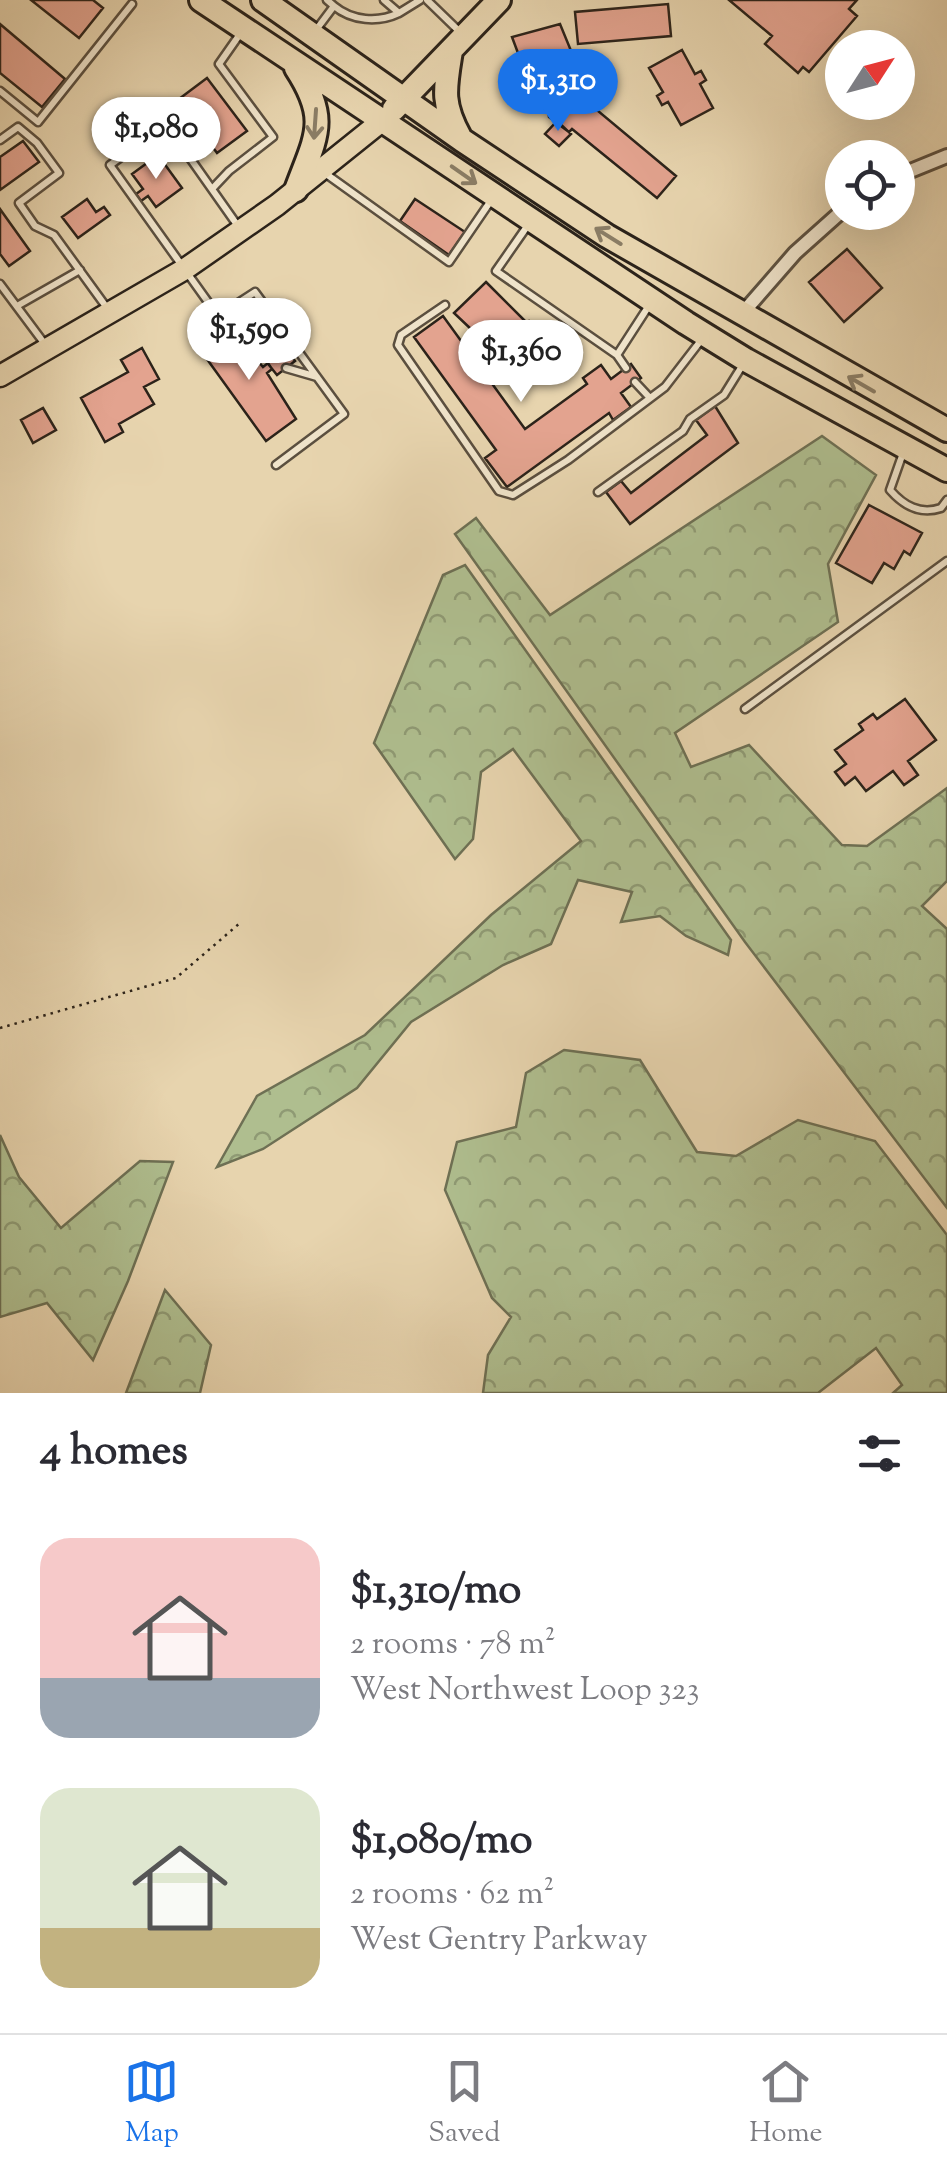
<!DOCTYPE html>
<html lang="en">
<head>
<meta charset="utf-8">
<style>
	:root { --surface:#fff; --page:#f2f2f3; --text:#2b2b33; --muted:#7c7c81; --line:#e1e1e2; --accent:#1a73e8 }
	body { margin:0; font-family:"Sorts Mill Goudy",serif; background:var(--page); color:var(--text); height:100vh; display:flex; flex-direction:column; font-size:38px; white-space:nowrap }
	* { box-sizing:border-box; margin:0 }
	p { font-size:32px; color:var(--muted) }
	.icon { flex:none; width:55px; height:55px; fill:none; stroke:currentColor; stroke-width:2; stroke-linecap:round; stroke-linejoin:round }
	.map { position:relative; height:1393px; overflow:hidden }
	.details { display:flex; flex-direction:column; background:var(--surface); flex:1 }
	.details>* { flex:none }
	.needle { width:65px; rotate:54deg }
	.buttons { position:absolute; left:825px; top:30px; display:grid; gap:20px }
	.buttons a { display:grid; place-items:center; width:90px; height:90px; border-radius:50%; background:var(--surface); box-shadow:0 10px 40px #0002; font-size:50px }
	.price { position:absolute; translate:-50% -85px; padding:0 22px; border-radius:35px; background:#fff; color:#222; font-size:32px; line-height:65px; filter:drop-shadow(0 2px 5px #0008) }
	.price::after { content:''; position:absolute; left:50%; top:60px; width:30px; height:22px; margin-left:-15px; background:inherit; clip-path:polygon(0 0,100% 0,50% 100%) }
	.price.active { background:var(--accent); color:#fff }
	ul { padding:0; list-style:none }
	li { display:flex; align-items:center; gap:30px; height:250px; padding:0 40px }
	li span { display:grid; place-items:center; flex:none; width:280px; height:200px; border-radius:30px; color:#555 }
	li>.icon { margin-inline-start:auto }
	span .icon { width:120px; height:120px; fill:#fffc; stroke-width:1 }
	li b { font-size:42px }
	h2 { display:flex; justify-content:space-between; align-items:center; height:120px; padding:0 40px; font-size:42px }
	.tab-bar { display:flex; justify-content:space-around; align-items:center; height:140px; border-top:2px solid var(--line); background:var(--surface); font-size:28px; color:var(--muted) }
	.tab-bar a { display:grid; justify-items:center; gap:5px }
	.tab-bar .active { color:var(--accent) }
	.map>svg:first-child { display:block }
</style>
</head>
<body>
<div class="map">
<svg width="947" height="1393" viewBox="0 0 947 1393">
	<defs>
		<pattern id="forest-crowns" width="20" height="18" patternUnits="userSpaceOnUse" patternTransform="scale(2.5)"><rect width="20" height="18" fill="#afbe8f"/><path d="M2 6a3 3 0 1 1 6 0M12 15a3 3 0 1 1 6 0" fill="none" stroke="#8f9a74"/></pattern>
	</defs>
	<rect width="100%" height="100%" fill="#e7d4ae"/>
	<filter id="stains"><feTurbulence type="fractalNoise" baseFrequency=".002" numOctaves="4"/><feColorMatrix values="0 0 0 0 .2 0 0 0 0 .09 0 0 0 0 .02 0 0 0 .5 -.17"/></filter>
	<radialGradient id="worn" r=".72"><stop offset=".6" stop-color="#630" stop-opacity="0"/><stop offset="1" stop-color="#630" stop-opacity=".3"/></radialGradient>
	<!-- forest -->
	<path fill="url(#forest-crowns)" stroke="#6e7054" stroke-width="2.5" d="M822,436L876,475L828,564L838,622L675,733L691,767L749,745L842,845L867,846L947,788V881L922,906L947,929V1208L745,942L455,534L476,518L550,615Z
		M465,565L731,940L728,955L686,936L660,916L621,922L632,892L578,880L551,944L503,965L411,1022L357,1088L263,1149L217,1167L257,1096L365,1035L491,915L581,841L513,749L481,772L473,839L455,859L374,743L443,575Z
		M564,1050L640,1060L697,1152L736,1156L798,1120L875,1141L947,1235V1393H893L902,1385L876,1348L818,1393H483L488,1355L511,1317L492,1298L445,1190L457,1142L516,1127L526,1073Z
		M0,1135L19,1177L61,1228L140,1161L173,1162L128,1281L93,1360L47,1303L0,1317Z
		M165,1290L211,1345L200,1393H126Z"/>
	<!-- building -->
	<path fill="#e3a38f" stroke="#2c231a" stroke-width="2.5" d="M31,0H93L103,8L79,38Z
		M729,0H857L849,9L857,16L809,72L803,67L798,73L765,44L772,36Z
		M668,4L671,36L578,44L575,12Z
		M0,24L65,79L42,107L0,73Z
		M560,24L585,85L597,101L592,106L676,176L657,198L572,129L569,132L549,117L548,109L553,105L547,93L526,101L515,72L524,69L512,37Z
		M682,50L695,74L701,71L706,80L700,84L713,108L681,125L668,102L662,105L657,96L663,92L649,68Z
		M207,78L247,131L217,153L181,104L178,106L175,102Z
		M557,121L571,134L559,146L545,134Z
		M23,141L39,162L0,190V157Z
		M158,155L182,188L156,207L148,196L141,201L136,194L143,189L132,174Z
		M87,199L96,212L104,207L110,215L78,238L62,217Z
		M415,199L465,232L449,255L400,221Z
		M0,209L30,251L9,266L0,254Z
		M847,249L882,288L844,322L809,282Z
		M486,282L526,322L529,321L543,339L537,344L534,340L505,369L479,344L477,346L470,335L473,331L454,313Z
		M443,316L525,429L587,384L583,378L601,365L611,379L631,364L641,378L621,393L631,407L613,420L609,413L507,487L485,458L496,450L414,337Z
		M229,327L263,367L268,363L272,369L267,373L296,419L266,441L199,348Z
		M284,346L295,361L277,375L265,360Z
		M142,348L159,379L144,387L154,404L119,424L123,432L105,442L81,398L128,372L121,360Z
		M715,406L738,443L630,524L606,492L621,481L631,493L707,435L696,420Z
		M43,408L56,430L33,443L21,420Z
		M869,505L922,533L910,555L904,551L894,569L884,563L872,583L836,563Z
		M905,699L936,740L908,761L918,775L904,785L893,771L866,791L855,777L845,785L835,772L846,764L835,750L863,730L859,724L873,714L877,719Z"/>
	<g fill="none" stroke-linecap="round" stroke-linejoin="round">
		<!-- lane casing -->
		<g stroke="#5b4f3f" stroke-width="11">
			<path id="lane" d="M384,0L399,13L420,0
				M427,0L462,34
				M334,6C352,21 378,23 399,13
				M316,30L334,6L327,0
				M0,91L38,122L132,4
				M0,140L18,127L37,143L59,173L19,203L35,226L54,235L107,308
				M322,171L449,262L492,199
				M212,189L229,171L273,137L219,64L240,34
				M528,225L496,271L617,355L650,304
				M240,229L166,124L110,165L218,316L255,292L344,414L276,465
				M0,284L47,347
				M445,305L401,335L398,345L499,491L513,495L568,460L665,387L702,339
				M17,306L80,270
				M275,353L277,324
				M617,355L626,368
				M286,368L317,377
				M635,382L650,398
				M903,453L890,490C904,506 920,515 941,508L947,500
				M598,492L683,431L690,419L724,395L742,366
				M745,709L947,561"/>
		</g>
		<!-- street casing -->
		<g stroke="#5b4f3f" stroke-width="18">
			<path id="street" d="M898,176L947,156
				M741,315L795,253L842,211"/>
		</g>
		<!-- primary casing -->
		<g stroke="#2c231a" stroke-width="25">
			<path id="primary" d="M0,376L185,269L277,205L383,120"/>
		</g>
		<!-- highway casing -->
		<g stroke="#2c231a" stroke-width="28">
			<path id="highway" d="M201,0L686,323L746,360L947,470
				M263,0L462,140L607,236L947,430
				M451,51C445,88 441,103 460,137
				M296,68C330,120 316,136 296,190
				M394,109L499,0"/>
		</g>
		<!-- path -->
		<path stroke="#2c231a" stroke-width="2.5" stroke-dasharray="2.5 5" stroke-linecap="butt" d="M0,1028L176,978L240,923"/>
		<!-- lane -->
		<use href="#lane" stroke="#efe3ca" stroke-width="6"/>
		<!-- street -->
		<use href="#street" stroke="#efe3ca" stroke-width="12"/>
		<!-- primary -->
		<use href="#primary" stroke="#e7d4ae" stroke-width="20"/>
		<!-- highway -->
		<use href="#highway" stroke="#e7d4ae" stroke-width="22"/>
	</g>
	<!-- one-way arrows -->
	<defs><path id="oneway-shaft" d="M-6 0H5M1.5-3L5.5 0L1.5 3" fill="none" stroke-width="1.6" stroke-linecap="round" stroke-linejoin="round" transform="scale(2.5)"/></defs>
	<g stroke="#8a7c64">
		<use href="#oneway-shaft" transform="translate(315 124) rotate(94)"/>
		<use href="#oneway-shaft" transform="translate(464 175) rotate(35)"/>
		<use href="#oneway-shaft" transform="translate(608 236) rotate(-148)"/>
		<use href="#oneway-shaft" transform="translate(861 384) rotate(-150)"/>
	</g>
	<rect width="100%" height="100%" filter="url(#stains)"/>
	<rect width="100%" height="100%" fill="url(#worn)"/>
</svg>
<div class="buttons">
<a><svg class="needle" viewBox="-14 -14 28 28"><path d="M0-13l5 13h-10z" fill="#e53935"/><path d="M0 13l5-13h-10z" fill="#7c7c81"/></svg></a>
<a><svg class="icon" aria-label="locate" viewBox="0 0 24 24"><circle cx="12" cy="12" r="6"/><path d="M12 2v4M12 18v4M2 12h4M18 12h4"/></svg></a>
</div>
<b class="price active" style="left:558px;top:134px">$1,310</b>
<b class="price" style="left:156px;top:182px">$1,080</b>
<b class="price" style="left:249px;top:383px">$1,590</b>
<b class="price" style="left:521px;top:405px">$1,360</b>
</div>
<section class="details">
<h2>4 homes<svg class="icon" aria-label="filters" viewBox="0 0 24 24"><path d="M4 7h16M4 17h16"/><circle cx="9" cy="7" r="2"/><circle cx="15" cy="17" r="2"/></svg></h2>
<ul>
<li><span style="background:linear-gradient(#f6c9c9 70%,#9aa5b1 0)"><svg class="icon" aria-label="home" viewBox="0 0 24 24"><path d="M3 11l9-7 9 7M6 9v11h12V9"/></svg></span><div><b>$1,310/mo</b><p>2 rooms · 78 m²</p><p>West Northwest Loop 323</p></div></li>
<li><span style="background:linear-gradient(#dfe7d0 70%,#c2b280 0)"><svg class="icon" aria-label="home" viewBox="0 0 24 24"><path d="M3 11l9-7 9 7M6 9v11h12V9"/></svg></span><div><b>$1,080/mo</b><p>2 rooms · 62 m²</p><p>West Gentry Parkway</p></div></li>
</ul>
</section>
<nav class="tab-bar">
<a class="active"><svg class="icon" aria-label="map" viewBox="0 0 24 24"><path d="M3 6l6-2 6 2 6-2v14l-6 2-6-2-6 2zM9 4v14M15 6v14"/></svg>Map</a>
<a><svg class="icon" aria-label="saved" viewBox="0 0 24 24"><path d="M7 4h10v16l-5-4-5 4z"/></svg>Saved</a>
<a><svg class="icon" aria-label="home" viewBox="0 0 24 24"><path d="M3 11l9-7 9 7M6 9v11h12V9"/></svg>Home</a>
</nav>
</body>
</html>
